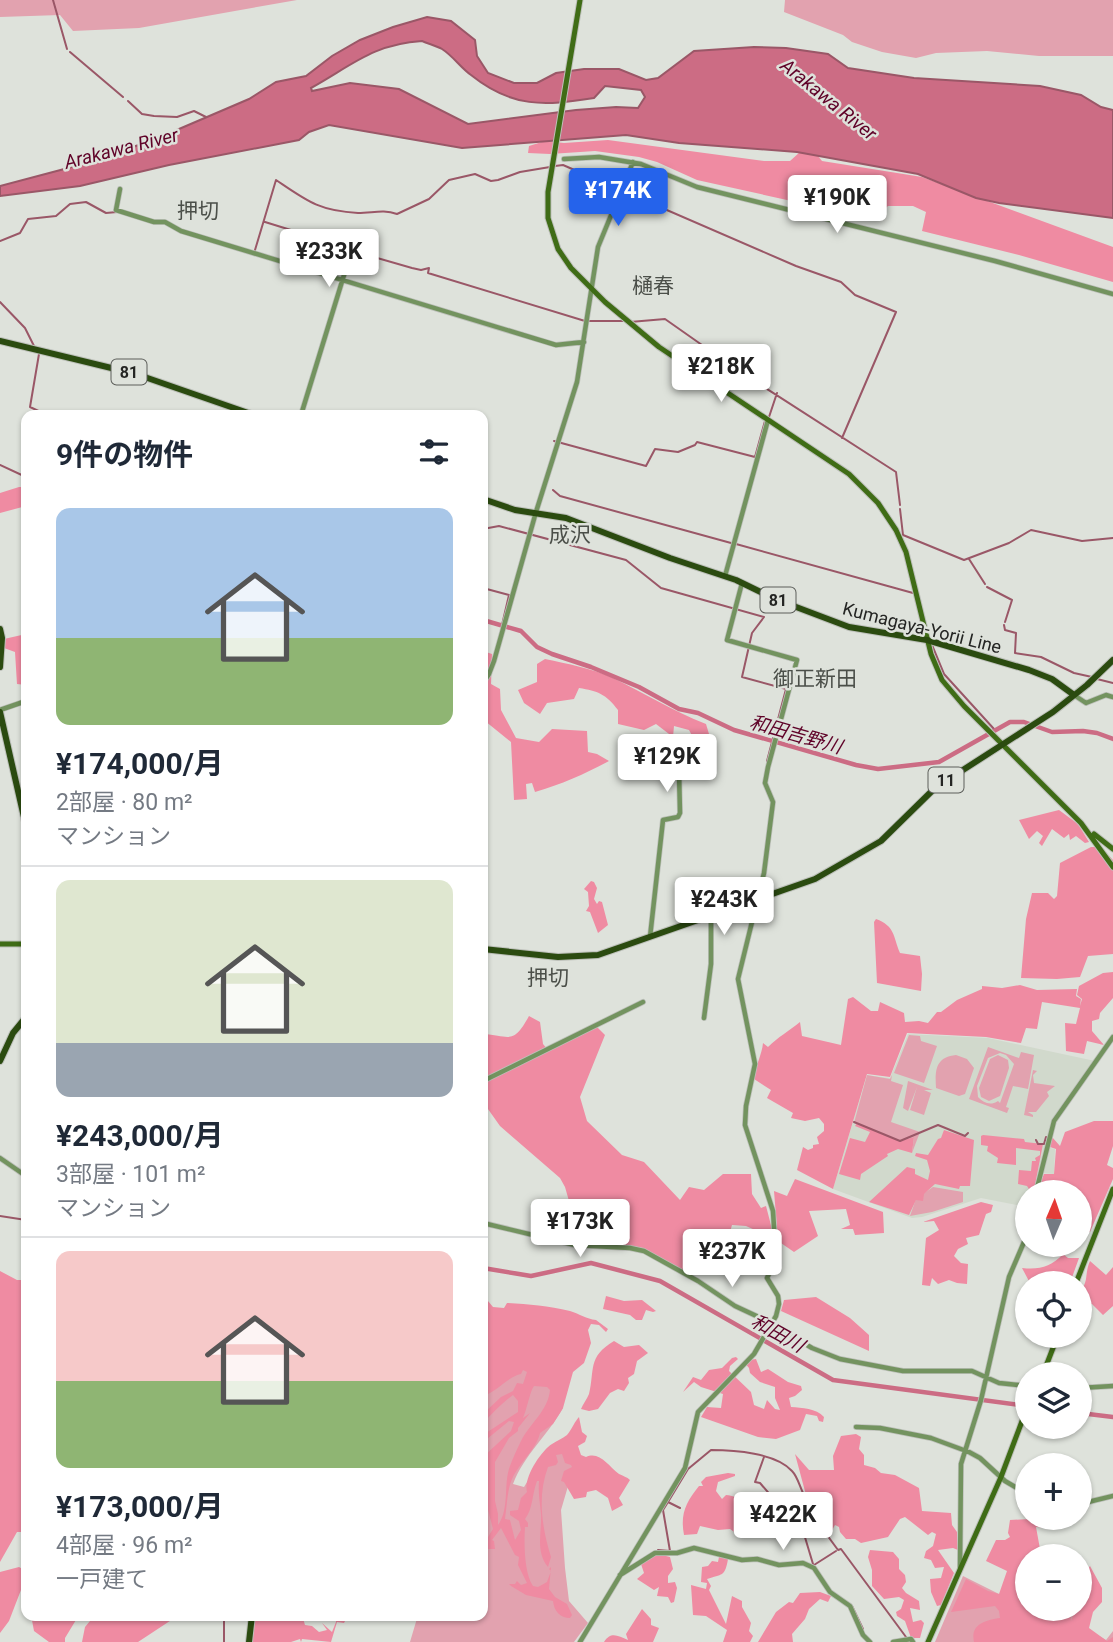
<!DOCTYPE html>
<html lang="ja">
<head>
<meta charset="utf-8">
<style>
	:root { --surface:#fff; --page:#f6f6f7; --text:#1f2937; --muted:#747a83; --line:#e0e1e3; --accent:#2563eb }
	body { margin:0; font-family:Roboto,"Noto Sans JP",sans-serif; background:var(--page); color:var(--text); height:100vh; display:flex; flex-direction:column; font-size:26px; white-space:nowrap }
	* { box-sizing:border-box; margin:0 }
	p { font-size:23px; color:var(--muted) }
	.icon { flex:none; width:38px; height:38px; fill:none; stroke:currentColor; stroke-width:2; stroke-linecap:round; stroke-linejoin:round }
	.map { position:relative; flex:1; overflow:hidden }
	.side { position:absolute; left:21px; top:410px; width:467px; height:1211px; display:flex; flex-direction:column; background:var(--surface); border-radius:14px; box-shadow:0 2px 5px #0004 }
	.side>* { flex:none }
	.needle { width:46px; rotate:2deg }
	.buttons { position:absolute; left:1015px; top:1180px; display:grid; gap:14px }
	.buttons a { display:grid; place-items:center; width:77px; height:77px; border-radius:50%; background:var(--surface); box-shadow:0 2px 5px #0004; font-size:35px }
	.price { position:absolute; translate:-50% -60px; padding:0 16px; border-radius:7px; background:#fff; color:#222; font-size:23px; line-height:46px; filter:drop-shadow(0 2px 4px #0008) }
	.price::after { content:''; position:absolute; left:50%; top:42px; width:21px; height:16px; margin-left:-10px; background:inherit; clip-path:polygon(0 0,100% 0,50% 100%) }
	.price.selected { background:var(--accent); color:#fff }
	ul { padding:0; list-style:none }
	li { display:grid; align-content:center; gap:14px; height:371px; padding:0 35px }
	li+li { border-top:2px solid var(--line) }
	li span { display:grid; place-items:center; height:217px; border-radius:14px; color:#555 }
	li>.icon { margin-inline-start:auto }
	span .icon { width:126px; height:126px; fill:#fffc; stroke-width:1 }
	li b { font-size:30px }
	h2 { display:flex; justify-content:space-between; align-items:center; height:84px; padding:0 35px; font-size:30px }
	.map>svg:first-child { display:block }
</style>
</head>
<body>
<div class="map">
<svg width="1113" height="1642" viewBox="0 0 1113 1642">
	<rect width="100%" height="100%" fill="#dee2db"/>
	<!-- built -->
	<path fill="#d1d9cc" d="M908,1034L988,1038L1095,1061L1058,1114L1046,1147L1055,1149L1054,1174L1040,1173L1036,1192H1027V1207L981,1198L922,1217L912,1218L833,1189L867,1075L890,1078Z"/>
	<!-- green -->
	<path fill="#e2a2af" fill-rule="evenodd" d="M0,0H297L139,28L73,31L60,15L0,17Z
		M785,0H1113V56H1039L987,51L936,53L916,58L882,52L852,42L843,35L784,12Z
		M909,1035L920,1036L921,1041L937,1046L924,1083L894,1073Z
		M988,1047L1019,1058L1021,1052L1034,1055L1028,1089L1013,1086L1006,1107L1009,1108L1007,1113L969,1099ZM1000,1053L1006,1055L1014,1064L1000,1103L998,1101C990,1106 984,1103 978,1097L977,1086L988,1058Z
		M956,1055L967,1059L974,1068L965,1094L959,1096L936,1088C935,1071 935,1057 956,1055Z
		M998,1055L1008,1060L1009,1068L1000,1096L989,1101L981,1097L979,1088L990,1059Z
		M1033,1070L1037,1071L1033,1075L1034,1083L1055,1086L1047,1092L1049,1096L1036,1112H1028L1033,1115V1117L1024,1115Z
		M867,1075L890,1079L892,1075L891,1081L903,1085L891,1122L920,1132L912,1153L914,1137L900,1141L854,1123Z
		M908,1081L933,1090H924L931,1093L924,1115L910,1110L917,1087L908,1111L903,1108Z
		M933,1187L963,1192V1202L932,1212L910,1216L916,1199Z
		M524,1367L551,1385L563,1408C548,1435 524,1455 513,1484L524,1487L547,1450L567,1448L576,1459L561,1510L565,1568L569,1601L588,1623L574,1642H410L418,1615H483V1394L494,1384Z
		M963,1576L1027,1608H1080V1599L1087,1629L1106,1640L1113,1631V1642H935Z"/>
	<!-- forest -->
	<path fill="#ef8ba2" fill-rule="evenodd" d="M608,140L764,161H790L800,152L818,156L822,161L922,177L1113,247V282L1019,255L922,231L926,212L913,206H888L873,219L697,180L657,162L639,157L595,151L550,154L528,153L529,146L545,141L564,143Z
		M19,487H26V506L0,513V493Z
		M26,634V685L17,684L15,652L4,648V639Z
		M483,651L492,654L491,684L500,689L501,710L516,738L539,742L552,729L587,731L588,752L597,754L609,761C585,774 562,784 535,792L532,783L526,784L527,799L514,800L511,742L485,721L483,728Z
		M545,659C568,664 591,668 613,678C644,693 673,711 706,724L709,734L702,736L696,743L689,730L674,726L673,737L656,724L644,730L618,724V710C606,694 598,691 579,688L574,699L547,703L540,714L524,703L518,690L537,682V664Z
		M1059,810L1078,824L1089,842L1085,843L1076,836L1070,840L1069,834L1064,838L1052,829L1042,846L1039,843L1043,836L1037,831L1029,839L1019,820Z
		M1091,847H1101L1113,860V954L1088,956L1080,977L1057,979L1021,978L1026,919L1032,893H1048L1054,899L1057,896L1060,863Z
		M591,881L594,882L597,888L594,899L597,904L599,901L602,902L608,925L598,933L590,912L586,911L589,906L588,892L584,889Z
		M876,919C895,926 893,936 900,953L920,956L922,974L921,991L877,983L874,922Z
		M1113,972V998L1100,1013L1099,1019L1092,1021V1031L1104,1045L1087,1041L1084,1054L1066,1051L1065,1023L1076,1024L1080,1008L1042,1002L1037,1029L1026,1028L1021,1043L986,1037L907,1033L890,1077L867,1074L833,1189L797,1170L803,1147L808,1150L813,1148V1145L819,1144L817,1137L824,1131V1124L819,1118L805,1121L791,1118L793,1113L767,1098L771,1090L754,1079C755,1066 762,1055 763,1043L768,1047C778,1037 789,1031 800,1022L802,1036L841,1045L848,999L853,997L871,1011H878L880,1002L904,1013L905,1022L919,1021L928,1023L937,1012H941L957,1000L982,989V986L1002,988L1020,985L1037,990L1077,989L1076,996L1081,999L1080,1006L1082,999L1077,995L1079,986L1103,973Z
		M529,1016L540,1022L543,1044L548,1050L597,1027L605,1035L580,1097L587,1121L622,1155L644,1162L680,1200L689,1187L704,1190L723,1174H751L752,1194L761,1208L766,1206L772,1229L771,1237L746,1226L732,1225L719,1271L709,1268L707,1275L670,1266L646,1251L581,1243L565,1187L560,1178L500,1126L483,1102V1034C511,1036 513,1045 529,1016Z
		M1094,1121H1113V1146L1107,1165L1113,1168V1179L1090,1232L1080,1225V1192H1074L1066,1184L1057,1188H1038L1044,1174H1054L1056,1149L1050,1147L1052,1137L1060,1146L1065,1132Z
		M857,1123L900,1141L914,1137L912,1153L898,1149L887,1154L888,1156L861,1174L860,1180L839,1174L850,1138L865,1142L870,1132L855,1126Z
		M944,1130L974,1140L970,1186H960L959,1189L935,1184L924,1194L923,1201L916,1200L909,1215L869,1202L907,1167L915,1169V1174L928,1180L930,1171L927,1160L915,1156L916,1153L928,1155L938,1139L941,1138Z
		M983,1135L1024,1139L1025,1142L1043,1144L1034,1190L1029,1189L1027,1186L1018,1184L1019,1170L1031,1171L1032,1161H1036L1035,1158L1040,1155V1151L1016,1148V1165L997,1163L998,1158L987,1151L988,1146L981,1145V1136Z
		M795,1179L883,1212L884,1233L855,1235L853,1229H841L850,1225L846,1209L809,1211L818,1236L794,1252L778,1241L774,1191L787,1196Z
		M981,1202L993,1205L991,1212L986,1214L979,1235L966,1238L968,1244L958,1249L954,1256L961,1263L968,1264L967,1284L957,1283L949,1280L938,1284L932,1278L930,1286L922,1285L926,1238L939,1230L934,1221L923,1222Z
		M1063,1254L1068,1258H1079L1070,1283H1030L1022,1268C1039,1270 1051,1267 1063,1254Z
		M1090,1261L1106,1275L1113,1267V1306L1103,1315L1092,1304L1080,1302C1080,1289 1084,1289 1086,1279C1087,1272 1087,1268 1090,1261Z
		M0,1271L17,1280H26V1532H17L0,1562Z
		M483,1295L493,1307L504,1308L507,1303C528,1304 548,1306 570,1311C580,1314 586,1319 596,1320L608,1329L606,1332L599,1325L591,1324L588,1330L591,1343L584,1363L573,1372L563,1408L553,1424L540,1433C537,1448 520,1462 512,1479C507,1491 507,1506 505,1519L510,1520L515,1540L521,1530L519,1521L510,1515V1511L518,1510L521,1498L527,1492C523,1478 541,1451 552,1444C558,1440 562,1439 567,1435C572,1429 575,1421 579,1417L582,1432L587,1436L585,1442L578,1446L581,1455L586,1457C600,1451 608,1466 619,1474C623,1476 627,1477 630,1480L619,1498L623,1505L612,1511L608,1498L596,1490L587,1492L586,1497L574,1499L564,1482L561,1481L564,1471L572,1467L571,1465L565,1463L562,1454L556,1455L558,1462L556,1465L548,1467C537,1496 542,1528 551,1557L548,1567C535,1551 542,1531 541,1514C540,1502 538,1494 539,1481H537C532,1494 533,1509 525,1519L528,1523V1527H525C524,1543 524,1573 533,1586L538,1587L547,1582L551,1571L549,1569L551,1567L549,1589L555,1597L567,1604L572,1615L570,1618C560,1618 554,1611 553,1601L526,1595L511,1586L509,1584H515L517,1581L521,1585L527,1583L518,1565L519,1557L515,1555L501,1528L492,1540L494,1541L495,1549H483V1538L488,1537L493,1529L483,1490V1457L511,1431L514,1422L509,1421L487,1439L483,1440V1435L518,1412V1401L513,1395C501,1404 494,1412 483,1423V1414L501,1397L513,1391L517,1383L523,1384L527,1372L523,1370L521,1374C509,1376 495,1393 483,1396ZM534,1386L547,1387L550,1390C548,1411 530,1423 521,1441C517,1449 513,1458 510,1466C503,1484 510,1509 498,1525V1514L495,1501V1462L509,1438L518,1431V1428L530,1413L523,1418C527,1409 530,1391 534,1386Z
		M606,1296L624,1301L642,1300L656,1311L653,1312L646,1310L642,1320H636L630,1315L603,1309Z
		M816,1297L850,1318L869,1335V1351L781,1311L784,1300Z
		M614,1341L624,1347L639,1345L648,1353L637,1361L634,1374L628,1378L629,1383L624,1391L618,1389L610,1393L598,1409L589,1411L581,1409C583,1404 587,1399 589,1394C595,1370 587,1357 614,1341Z
		M736,1357L738,1359L730,1366L729,1371L751,1392L754,1405L764,1409L767,1400L775,1409L780,1410L775,1398V1387L760,1382L750,1373L749,1368L743,1361L756,1359L761,1372L768,1369L788,1382L801,1386L802,1390L795,1396L789,1398L791,1407C802,1408 816,1408 824,1417L823,1422L819,1421L817,1416L806,1414L800,1430L776,1439L758,1437L701,1417L707,1407L721,1408L723,1394L701,1387L694,1382L683,1392L693,1377L701,1380L709,1370L722,1368L732,1358Z
		M856,1434L861,1437L859,1449L864,1455V1465L875,1468L881,1473L895,1475L919,1488L922,1511L951,1513L952,1525L957,1532L958,1550L953,1548L938,1550L954,1573L941,1605L937,1606L931,1592L930,1579L941,1578L944,1567L935,1568L931,1560L924,1558L926,1551L933,1546L936,1534L932,1532L928,1535L905,1517L900,1519L888,1537L861,1543L855,1539H846L840,1532L839,1527L835,1525L831,1532L825,1527L817,1503L806,1495L795,1454L809,1470H834L833,1456L841,1436Z
		M728,1473L735,1474V1476L718,1482L716,1491L722,1499L726,1495C740,1496 743,1503 746,1515L737,1534L730,1529L718,1530L700,1526L697,1534L684,1535C680,1514 686,1502 699,1486H703L701,1482L706,1477Z
		M1048,1518L1053,1528L1036,1527L1040,1549L1036,1556H1027V1608H1069L1071,1621L1074,1614L1080,1608V1578L1090,1566L1102,1588V1602L1093,1612L1089,1628L1107,1641L1113,1637V1642H974C970,1624 986,1620 1000,1618L999,1611L995,1606L951,1612L966,1579L988,1591L999,1594L1007,1571L986,1561L996,1540H1005L1010,1537L1008,1533L1010,1520Z
		M870,1550L893,1552L899,1559V1569L905,1575L906,1582L902,1588L906,1593L919,1601L920,1610L910,1608L913,1622L921,1620L924,1623L920,1638H911L905,1621L897,1616L896,1612L901,1609L904,1600L899,1597L884,1599L872,1586V1570L868,1557Z
		M658,1554L670,1557L673,1569L668,1576V1583L675,1582L677,1588L674,1602L671,1603L668,1597L657,1596L659,1587L654,1590L637,1579L644,1573L641,1564Z
		M719,1557L728,1559C725,1577 722,1574 707,1579L711,1586L709,1590L726,1624L732,1596L742,1601V1607L751,1623L749,1631L753,1636L750,1642H723L727,1630L706,1616L693,1615L691,1585L706,1589L707,1583L701,1582L702,1567L708,1566L712,1561L718,1562Z
		M19,1567L26,1571V1577L9,1621L0,1633V1572Z
		M820,1592L831,1596L828,1602L820,1599L809,1609L805,1619L792,1634L793,1642H758L776,1612L789,1602L793,1603L800,1593Z
		M642,1609L651,1619V1625L659,1628L653,1642H604C611,1631 618,1636 628,1640L626,1634Z
		M31,1615H79L65,1638V1642H49L34,1631Z
		M95,1615H179L138,1642H82L85,1627Z
		M254,1615L262,1617L302,1615L305,1625L312,1626L319,1632L327,1630L322,1623L332,1632L336,1622V1615H342L345,1621L344,1623L337,1622L331,1642L302,1639L301,1642L300,1639L291,1642H252Z"/>
	<!-- water -->
	<path fill="#cc6c84" stroke="#9a5767" stroke-width="2" fill-rule="evenodd" d="M427,17L451,21L475,40L477,56L488,73L514,83H537L556,73L584,69H619L646,80L658,78L694,51L754,47L786,48L828,54L848,68L914,78L1040,86L1081,95L1101,107L1113,110V218L999,203L976,198L918,174L797,152L679,143L626,135L462,148L329,125L309,132L299,140L169,165L80,186L0,196V186L68,168L151,141L249,99L276,82L306,76L332,56L360,40L393,27ZM422,41C429,44 437,46 442,49C453,56 461,68 471,75C512,108 544,106 594,98L605,86L641,90L645,97L638,108L616,107L576,110L468,124L399,89L350,83L312,91L311,88C351,66 373,44 422,41Z"/>
	<g fill="none" stroke-linecap="round" stroke-linejoin="round">
		<!-- stream -->
		<path stroke="#9a5767" stroke-width="2" d="M53,0L67,49
			M70,52L123,97
			M128,101L142,114L154,116L177,117L194,111L206,117
			M555,166L563,165L796,266L841,282L855,295L896,312L842,438
			M265,222L320,239L324,255L346,249L412,268L421,270L429,268L428,273L585,321H625
			M0,241L20,233L28,219L56,216L70,204L86,202L106,213L117,212
			M255,250L276,180C307,201 319,211 358,213C373,213 383,209 397,214L429,199L449,180L475,174L491,181L498,180L520,172L550,167
			M0,302L25,328L35,348
			M630,322L665,319L739,371L896,472L900,505
			M39,354L30,407L47,415
			M769,417L777,393
			M554,441L646,466L655,449L678,452L695,445L697,442L755,457L765,421
			M0,465L26,477
			M553,490L560,496L731,543
			M900,509L903,535L964,560L1009,543L1031,530L1082,541L1113,538
			M483,529L499,526L626,560L661,588L764,617L752,633L742,677L786,689L767,761
			M736,544L913,593
			M969,559L985,584
			M987,587L1012,600L1005,622
			M483,588L509,595L502,625
			M920,618L924,636
			M1004,625L1005,630L1016,633L1015,653L1041,657L1074,673L1092,677
			M932,645L944,674L994,729
			M1097,679L1113,683
			M854,1122L900,1141L938,1125L965,1136L968,1133
			M1036,1140L1038,1144H1044L1046,1137
			M0,1216L26,1220
			M764,1457L755,1482L760,1483L804,1534L813,1564
			M668,1502L688,1469L711,1450C734,1450 776,1453 792,1471C798,1477 800,1488 804,1495C813,1515 825,1533 838,1550L841,1549L906,1637
			M658,1550L670,1551L663,1510L668,1502L680,1508
			M814,1565L836,1551
			M852,1606L863,1629
			M224,1642V1615"/>
		<!-- river -->
		<path stroke="#cc6c84" stroke-width="4.5" d="M483,620L521,631L537,647L552,654L591,667L639,687L679,709L698,713L734,730L856,765L878,769L939,762L1010,722H1024L1052,732L1083,731L1097,733L1113,739
			M483,1268L531,1276L591,1263L660,1281L833,1380L1027,1406
			M1080,1413L1113,1417"/>
		<!-- tertiary casing -->
		<g stroke="#bdc0ba" stroke-width="6">
			<path id="tertiary" d="M564,159L599,157L641,164L697,187L995,261L1113,294
				M120,189L116,210L154,222H165L181,231L556,345L584,342
				M301,415L352,249
				M725,576L768,420
				M483,683L489,674L494,661L536,512L577,382L598,247L633,162
				M1074,695L1086,703L1106,695L1113,697
				M0,710L26,701
				M650,937L663,820L678,817L680,813L679,771
				M704,1018L711,964V917
				M483,1081L643,1002
				M0,1158L26,1176
				M1036,1192L1054,1121L1113,1037
				M483,1223L575,1245L630,1248L644,1251L698,1281L735,1306L765,1320L812,1348L840,1359L903,1371H972L999,1383L1027,1386
				M1080,1388L1113,1386
				M856,1427L880,1428L931,1438L969,1452L980,1458L1005,1481L1027,1494
				M1080,1504L1113,1496
				M960,1568L961,1464L981,1400L1009,1277L1027,1235
				M620,1575L655,1553H677L694,1548L742,1560L757,1559L779,1565L803,1563L814,1568L830,1592L850,1606L863,1635L870,1642
				M580,1642L685,1468L698,1412L754,1354L776,1316L779,1304L778,1296L767,1278L776,1259L773,1211L745,1125L746,1106L755,1064L738,979L764,873L773,802L765,783L768,767L797,660L727,640L742,583
				M893,1642L911,1639L913,1642"/>
		</g>
		<!-- secondary casing -->
		<g stroke="#bdc0ba" stroke-width="7">
			<path id="secondary" d="M580,0L548,192V218L558,249L571,268L605,302L659,347L849,474L878,503L896,530L906,552L931,654L942,680L964,706L1081,823L1113,867
				M1094,834L1113,849
				M0,944H26
				M1076,1283L1113,1189
				M1043,1374L1058,1335
				M928,1642L1001,1477L1027,1408"/>
		</g>
		<!-- primary casing -->
		<g stroke="#bdc0ba" stroke-width="8">
			<path id="primary" d="M0,341L136,374L254,415
				M483,499L515,510L566,518L670,558L736,580L775,599L849,627L927,640L1029,670L1052,679L1074,695
				M0,629L2,638L0,667
				M0,712L26,826
				M483,949L558,957L598,955L815,879L881,841L935,788L1053,712L1087,685L1113,660
				M0,1061L13,1033L26,1017
				M249,1642L252,1615"/>
		</g>
		<!-- tertiary -->
		<use href="#tertiary" stroke="#73935f" stroke-width="4.5"/>
		<!-- secondary -->
		<use href="#secondary" stroke="#3f6c16" stroke-width="5"/>
		<!-- primary -->
		<use href="#primary" stroke="#2b4b10" stroke-width="6"/>
	</g>
	<g text-anchor="middle" stroke-width="5" stroke-linejoin="round" paint-order="stroke">
		<!-- shield labels -->
		<g fill="#dee2db" stroke="#5c5e5a" stroke-width="2">
			<rect x="111.5" y="359.5" width="35" height="25" rx="5"/>
			<rect x="760.5" y="587.5" width="35" height="25" rx="5"/>
			<rect x="928.5" y="767.5" width="35" height="25" rx="5"/>
		</g>
		<g font-size="16" font-weight="bold" fill="#242523">
			<text x="129" y="378">81</text>
			<text x="778" y="606">81</text>
			<text x="946" y="786">11</text>
		</g>
		<!-- street labels -->
		<g font-size="18" fill="#242523" stroke="#dee2db">
			<text transform="translate(922 628) rotate(14)" y="6">Kumagaya-Yorii Line</text>
		</g>
		<!-- water labels -->
		<g font-size="19" font-style="italic" fill="#5f0228" stroke="#dee2db">
			<text transform="translate(829 99) rotate(39)" y="7">Arakawa River</text>
			<text transform="translate(121 148) rotate(-14)" y="7">Arakawa River</text>
			<text transform="translate(796 734) rotate(16)" y="7">和田吉野川</text>
			<text transform="translate(778 1333) rotate(29)" y="7">和田川</text>
		</g>
		<!-- quarter labels -->
		<g font-size="21" fill="#4b4f49" stroke="#dee2db">
			<text x="198" y="218">押切</text>
			<text x="653" y="293">樋春</text>
			<text x="570" y="542">成沢</text>
			<text x="815" y="686">御正新田</text>
			<text x="548" y="985">押切</text>
		</g>
	</g>
</svg>
<div class="buttons">
<a><svg class="needle" viewBox="-14 -14 28 28"><path d="M0-13l5 13h-10z" fill="#e53935"/><path d="M0 13l5-13h-10z" fill="#747a83"/></svg></a>
<a><svg class="icon" aria-label="locate" viewBox="0 0 24 24"><circle cx="12" cy="12" r="6"/><path d="M12 2v4M12 18v4M2 12h4M18 12h4"/></svg></a>
<a><svg class="icon" aria-label="layers" viewBox="0 0 24 24"><path d="M12 4l9 5-9 5-9-5zM3 14l9 5 9-5"/></svg></a>
<a>+</a>
<a>−</a>
</div>
<b class="price selected" style="left:618px;top:228px">¥174K</b>
<b class="price" style="left:837px;top:235px">¥190K</b>
<b class="price" style="left:329px;top:289px">¥233K</b>
<b class="price" style="left:721px;top:404px">¥218K</b>
<b class="price" style="left:667px;top:794px">¥129K</b>
<b class="price" style="left:724px;top:937px">¥243K</b>
<b class="price" style="left:580px;top:1259px">¥173K</b>
<b class="price" style="left:732px;top:1289px">¥237K</b>
<b class="price" style="left:783px;top:1552px">¥422K</b>
<section class="side">
<h2>9件の物件<svg class="icon" aria-label="filters" viewBox="0 0 24 24"><path d="M4 7h16M4 17h16"/><circle cx="9" cy="7" r="2"/><circle cx="15" cy="17" r="2"/></svg></h2>
<ul>
<li><span style="background:linear-gradient(#a9c7e8 60%,#8fb573 0)"><svg class="icon" aria-label="home" viewBox="0 0 24 24"><path d="M3 11l9-7 9 7M6 9v11h12V9"/></svg></span><div><b>¥174,000/月</b><p>2部屋 · 80 m²</p><p>マンション</p></div></li>
<li><span style="background:linear-gradient(#dfe7d0 75%,#9aa5b1 0)"><svg class="icon" aria-label="home" viewBox="0 0 24 24"><path d="M3 11l9-7 9 7M6 9v11h12V9"/></svg></span><div><b>¥243,000/月</b><p>3部屋 · 101 m²</p><p>マンション</p></div></li>
<li><span style="background:linear-gradient(#f6c9c9 60%,#8fb573 0)"><svg class="icon" aria-label="home" viewBox="0 0 24 24"><path d="M3 11l9-7 9 7M6 9v11h12V9"/></svg></span><div><b>¥173,000/月</b><p>4部屋 · 96 m²</p><p>一戸建て</p></div></li>
</ul>
</section>
</div>
</body>
</html>
